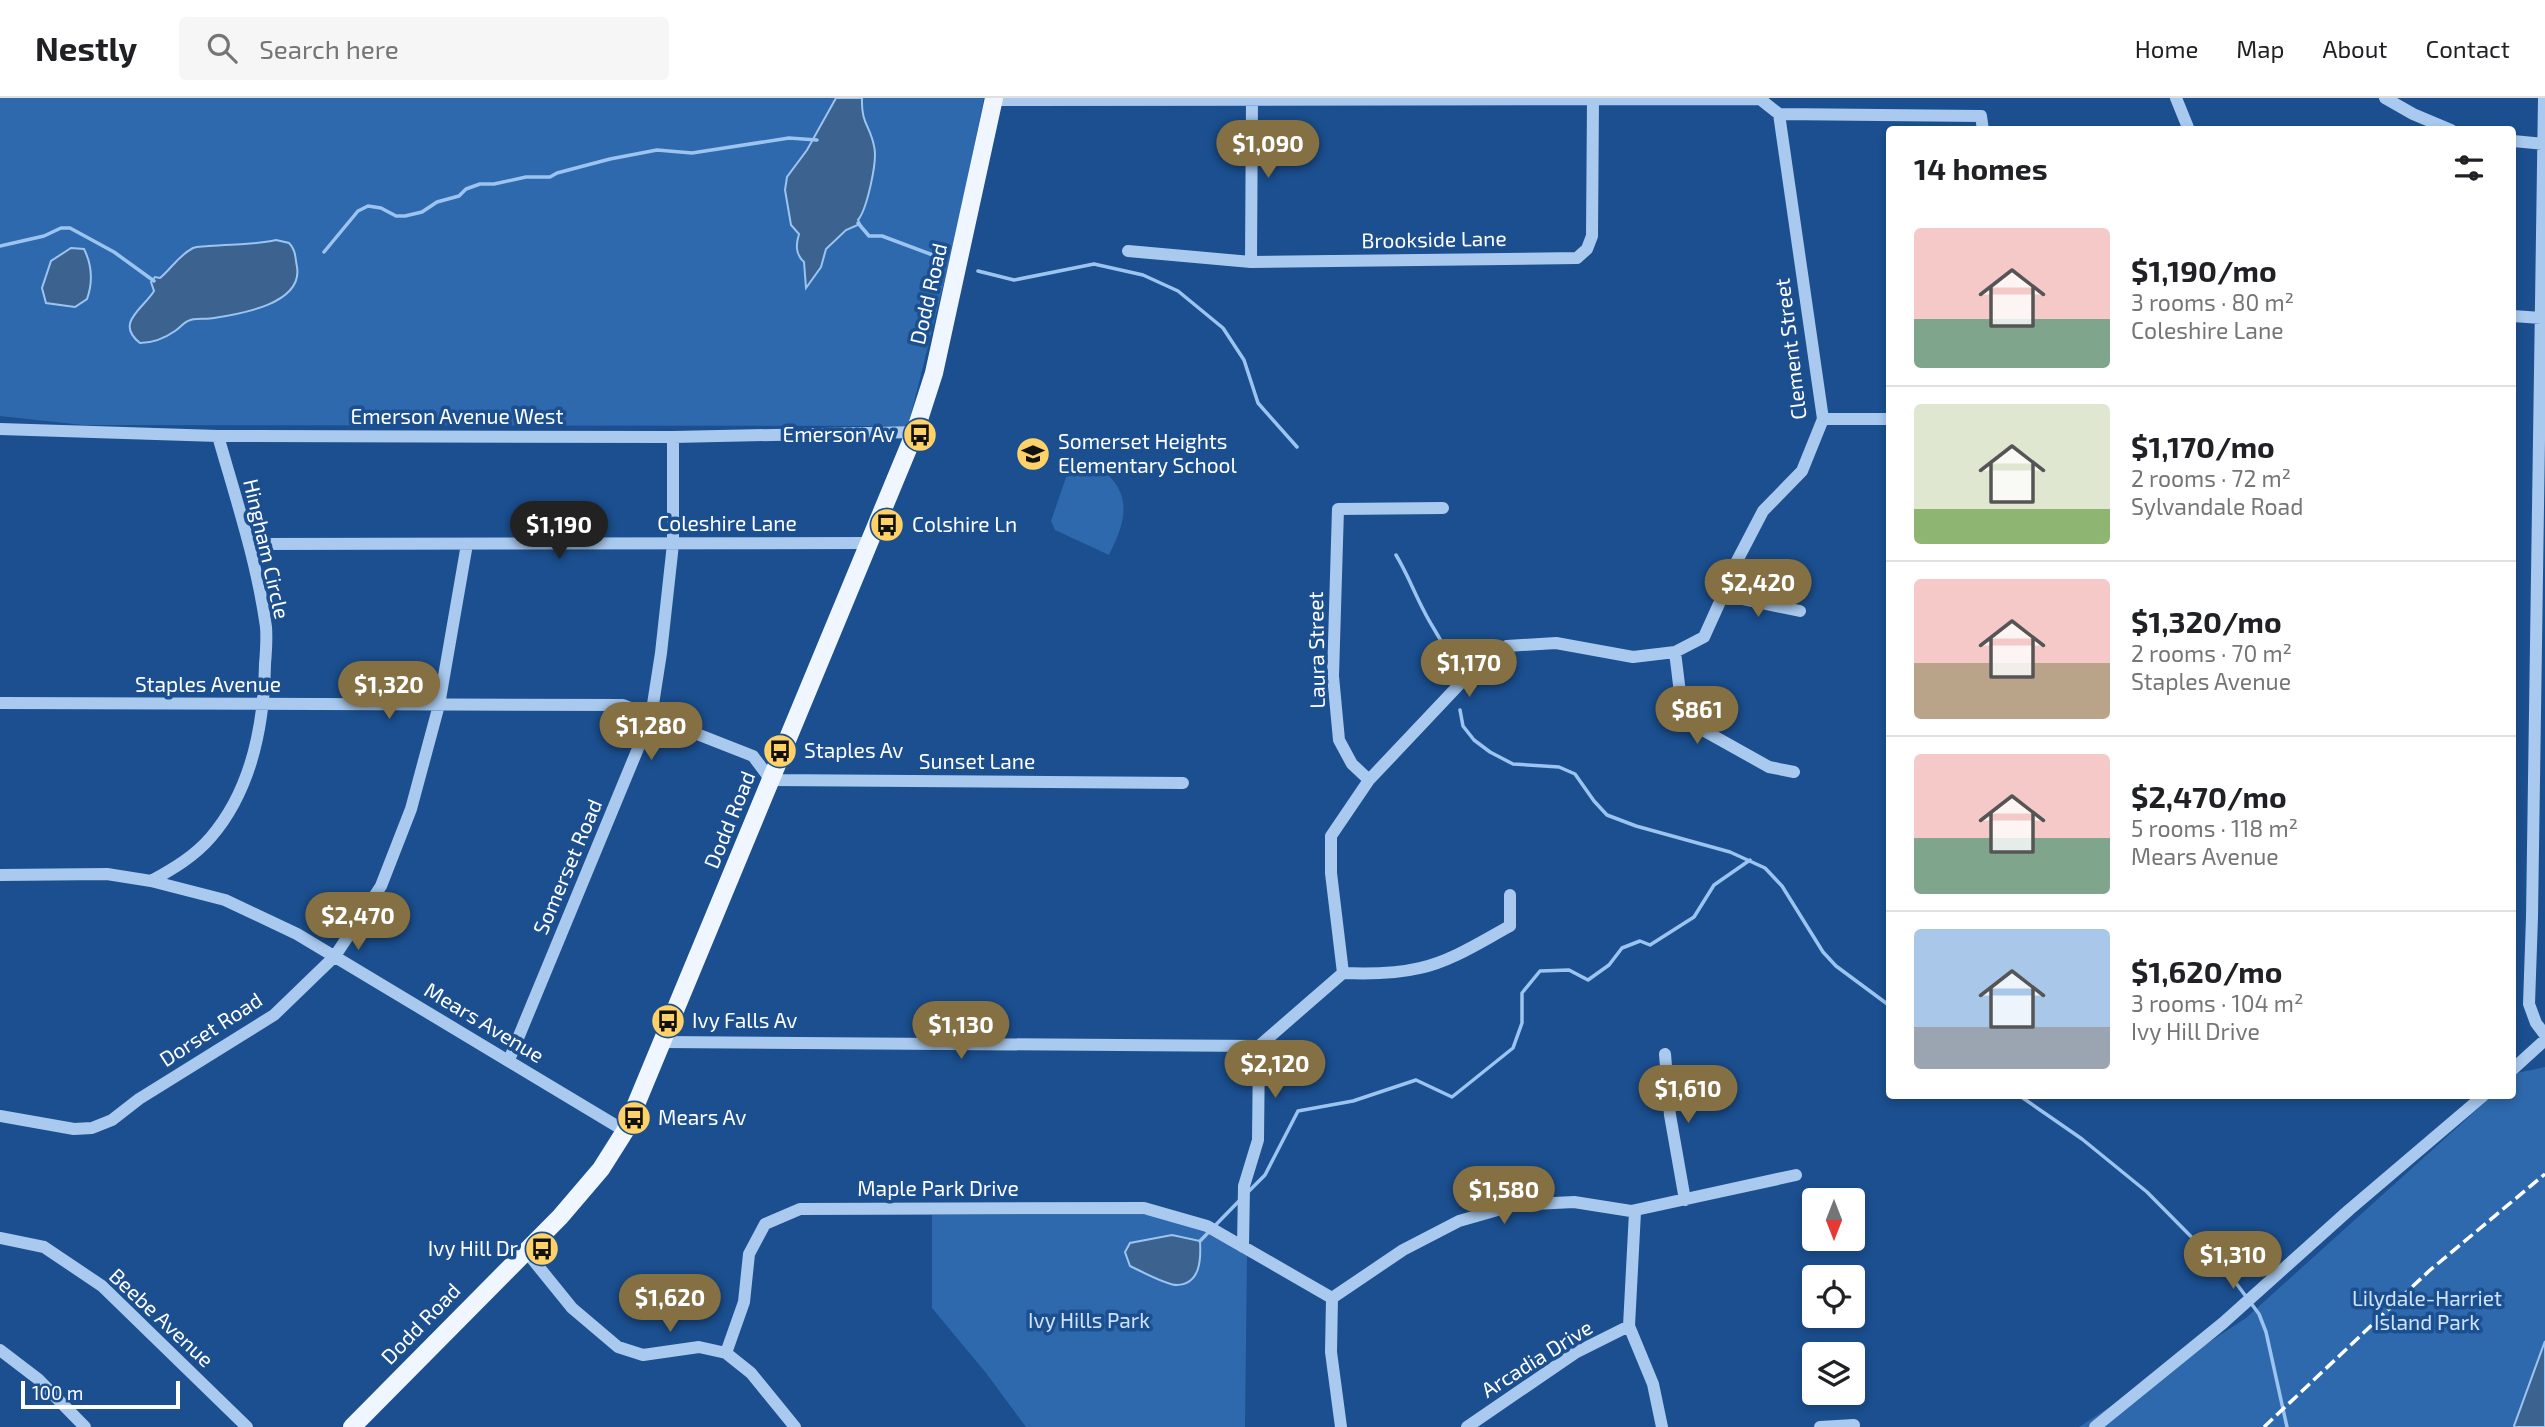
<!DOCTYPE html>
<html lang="en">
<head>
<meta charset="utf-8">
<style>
	:root { --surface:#fff; --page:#f6f6f6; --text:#202124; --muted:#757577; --line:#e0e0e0; --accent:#847042 }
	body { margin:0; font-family:"Exo 2",sans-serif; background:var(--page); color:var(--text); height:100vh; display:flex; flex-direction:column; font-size:26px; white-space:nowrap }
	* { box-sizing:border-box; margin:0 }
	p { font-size:23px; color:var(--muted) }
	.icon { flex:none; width:38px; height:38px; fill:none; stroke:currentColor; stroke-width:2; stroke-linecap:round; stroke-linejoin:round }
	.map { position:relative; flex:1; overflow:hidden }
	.panel { position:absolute; left:1886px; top:28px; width:630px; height:973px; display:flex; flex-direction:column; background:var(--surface); border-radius:7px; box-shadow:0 4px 10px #0003 }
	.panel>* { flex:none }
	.needle { width:46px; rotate:180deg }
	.buttons { position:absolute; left:1802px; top:1090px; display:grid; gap:14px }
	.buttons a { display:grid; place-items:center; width:63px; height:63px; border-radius:7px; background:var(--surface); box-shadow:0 4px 10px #0003; font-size:35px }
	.scale { position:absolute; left:21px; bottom:18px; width:159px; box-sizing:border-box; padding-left:7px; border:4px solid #fff; border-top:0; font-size:19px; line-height:24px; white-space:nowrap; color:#fff; -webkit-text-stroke:5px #1b4f8f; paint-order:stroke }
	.price { position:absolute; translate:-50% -60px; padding:0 16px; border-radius:24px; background:var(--accent); color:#fff; font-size:23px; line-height:46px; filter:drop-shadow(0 2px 4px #0008) }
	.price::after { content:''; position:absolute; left:50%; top:42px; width:21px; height:16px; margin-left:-10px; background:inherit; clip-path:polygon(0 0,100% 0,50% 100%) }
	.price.active { background:#222; color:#fff }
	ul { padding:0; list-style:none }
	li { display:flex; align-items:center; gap:21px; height:175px; padding:0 28px }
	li+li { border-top:2px solid var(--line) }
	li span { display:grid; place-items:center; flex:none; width:196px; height:140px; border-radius:7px; color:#555 }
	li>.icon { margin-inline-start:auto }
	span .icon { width:84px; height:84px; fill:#fffc; stroke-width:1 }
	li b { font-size:30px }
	h2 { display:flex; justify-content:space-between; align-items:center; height:84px; padding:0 28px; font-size:30px }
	header { display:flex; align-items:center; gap:42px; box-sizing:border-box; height:98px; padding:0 35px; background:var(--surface); border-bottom:2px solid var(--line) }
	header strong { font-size:33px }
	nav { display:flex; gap:38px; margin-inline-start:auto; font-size:24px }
	.search { width:490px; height:63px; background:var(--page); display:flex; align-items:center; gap:18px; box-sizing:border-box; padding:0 24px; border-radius:7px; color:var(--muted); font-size:26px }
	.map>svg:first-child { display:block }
</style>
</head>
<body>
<header>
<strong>Nestly</strong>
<div class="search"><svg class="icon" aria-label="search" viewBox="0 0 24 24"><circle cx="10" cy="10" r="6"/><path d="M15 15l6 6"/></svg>Search here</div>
<nav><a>Home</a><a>Map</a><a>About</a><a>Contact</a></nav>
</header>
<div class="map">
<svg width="2545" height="1329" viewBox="0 0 2545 1329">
	<rect width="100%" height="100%" fill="#1b4f8f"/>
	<!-- green -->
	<path fill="#2e69ad" d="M0,0H984L956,137L908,328L83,327L0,318Z
		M1073,359C1083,364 1099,368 1107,376C1134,401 1123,429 1109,457L1055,432L1051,423Z
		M2545,969V1329H2079L2246,1220L2492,998H2513V979L2517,975Z
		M932,1117H1158L1199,1128L1247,1158L1245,1329H1026L986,1275L932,1210Z"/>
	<!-- water -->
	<path fill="#3c6290" stroke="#9cc4f0" stroke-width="2" d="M836,0H862C861,26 870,27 874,48C878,62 867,111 858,122L860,126L846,132L826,151L821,169L806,190L804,164C795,156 796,146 799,136L791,127L785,92L787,79L807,52Z
		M276,142L289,145C296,152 295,159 297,169C303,206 240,216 214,220C206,222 195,219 188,223C183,225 180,230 175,233C165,240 153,245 140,245C114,225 144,210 154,193L151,184L155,179L160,180C172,170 178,158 193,150C198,148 203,149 209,148C232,146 254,147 276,142Z
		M71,150L84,151C92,167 93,184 87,201L75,209L46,205L42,190L51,163Z
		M1172,1137L1200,1143C1201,1160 1201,1186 1177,1187C1166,1187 1141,1173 1130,1168L1125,1154L1130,1145Z
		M2545,1243V1329H2515L2514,1328Z"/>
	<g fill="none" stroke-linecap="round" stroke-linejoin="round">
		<!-- stream -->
		<path stroke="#9cc4f0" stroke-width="3.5" d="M858,125L869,138H882L938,159
			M0,148L44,138L61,130H70L114,154L154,183
			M324,154L358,113L368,108L381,110L396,118H405L422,114L437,104L459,98L466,91L480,86H494L526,79H550L557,75L610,61L657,52L692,55L789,40L817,42
			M978,173L1014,182L1094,166L1143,177L1178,193L1223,230L1244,262L1258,305L1297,349
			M1396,457C1407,475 1414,494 1424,513C1432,530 1445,545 1450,564
			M1460,612L1463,628L1474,642L1490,654L1513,666L1559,669L1575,676L1594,703L1607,717L1636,728L1730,754L1765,770L1782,788L1823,854L1836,868L1890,908
			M2020,998L2082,1041L2147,1094L2233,1181L2259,1216L2266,1234L2287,1329
			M1247,1095L1265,1077L1298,1013L1353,1003L1416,982L1452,999L1513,950L1522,925V895L1540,873L1569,872L1588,882L1609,867L1622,850L1640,843L1650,847L1694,819L1714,787L1750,762
			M1200,1143L1239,1103"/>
		<!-- minor -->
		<path stroke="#a9c9ee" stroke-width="12" d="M2176,0L2189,32
			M2385,0L2413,16L2451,32
			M2544,0L2532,819L2529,906L2536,925L2545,937
			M994,2L1760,1L1779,16L1981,18L1983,32
			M2513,43L2545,46
			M1128,153L1251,164L1577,160L1587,151L1592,138L1593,2
			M1251,164L1252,0
			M2513,218L2541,220
			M1823,321H1890
			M0,331L218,338L673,339L915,334
			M249,446L869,445
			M1723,497L1800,513
			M1675,554L1681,603L1701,631L1769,669L1794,674
			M0,605L623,607L753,658L771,682L1183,685
			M1369,682L1352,666L1339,642L1333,578L1338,411L1443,410
			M0,777L107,776L151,783L225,802L297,836L625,1033
			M151,783C173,771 195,758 211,739C252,691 264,627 265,566C266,554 267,541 266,529C257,464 236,401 218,338
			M1343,875L1331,775V738L1369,682L1472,573L1507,548L1556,545L1633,559L1675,554L1704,539L1723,497L1726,484L1763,413L1802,373L1823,321L1779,16
			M1343,875C1369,876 1395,876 1420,870C1452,863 1482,843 1510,828V797
			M663,944L1259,948
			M1665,956L1670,1017L1685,1102
			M509,962L651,619L661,555L673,446V339
			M2513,971L2545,942
			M0,1018L74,1031L92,1030L112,1022L139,1001L274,917L335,858L381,788L411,711L439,607L467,446
			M1631,1113L1635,1114L1629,1228L1653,1286L1662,1329
			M0,1140L44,1149L102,1188L247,1329
			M1243,1149L1244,1088L1258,1042L1259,948L1343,875
			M525,1152L572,1210L618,1249L643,1257L699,1249L726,1255L751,1275L795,1329
			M1332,1200L1403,1152L1459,1123L1515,1107L1574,1104L1631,1113L1796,1077
			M1332,1200L1331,1254L1341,1329
			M0,1252L38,1281L85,1329
			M726,1255L744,1204L749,1156L765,1126L800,1111L1144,1110L1207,1128L1332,1200
			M1467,1329L1575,1255L1629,1228
			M1820,1329L1854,1327
			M2095,1329L2223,1225L2349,1112L2483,998"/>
		<!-- major -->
		<path stroke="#f0f6ff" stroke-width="18" d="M352,1329L560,1119L601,1071L625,1033L915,334L934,275L994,0"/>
		<!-- rail -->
		<path stroke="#fff" stroke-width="3.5" stroke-dasharray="12 5" stroke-linecap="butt" d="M2264,1329L2429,1173L2545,1076"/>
	</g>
	<!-- icons -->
	<defs>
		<g id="bus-disc" transform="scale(1.75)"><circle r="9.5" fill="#ffd166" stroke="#1b4f8f"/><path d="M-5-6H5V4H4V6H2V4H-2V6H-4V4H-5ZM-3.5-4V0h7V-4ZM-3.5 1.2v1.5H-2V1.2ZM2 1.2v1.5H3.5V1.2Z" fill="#111"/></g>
		<g id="school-disc" transform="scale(1.75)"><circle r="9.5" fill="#ffd166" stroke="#1b4f8f"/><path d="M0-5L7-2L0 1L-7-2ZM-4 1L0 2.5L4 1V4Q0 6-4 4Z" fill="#111"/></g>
	</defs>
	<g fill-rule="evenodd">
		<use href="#bus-disc" x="920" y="337"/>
		<use href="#school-disc" x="1033" y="356"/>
		<use href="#bus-disc" x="887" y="427"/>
		<use href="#bus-disc" x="780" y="653"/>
		<use href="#bus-disc" x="668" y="923"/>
		<use href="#bus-disc" x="634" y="1020"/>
		<use href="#bus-disc" x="542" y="1151"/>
	</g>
	<g text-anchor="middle" stroke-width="7" stroke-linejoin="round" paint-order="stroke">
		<!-- street labels -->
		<g font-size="21" fill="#fff" stroke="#1b4f8f">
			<text transform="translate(1434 142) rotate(-1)" y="7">Brookside Lane</text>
			<text transform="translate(929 196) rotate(-77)" y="7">Dodd Road</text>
			<text transform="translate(1791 251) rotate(-97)" y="7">Clement Street</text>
			<text x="457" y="326">Emerson Avenue West</text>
			<text x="727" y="433">Coleshire Lane</text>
			<text transform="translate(266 451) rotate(77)" y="7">Hingham Circle</text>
			<text transform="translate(1317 552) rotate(-91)" y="7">Laura Street</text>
			<text x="208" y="594">Staples Avenue</text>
			<text x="977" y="671">Sunset Lane</text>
			<text transform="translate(730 722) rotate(-68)" y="7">Dodd Road</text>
			<text transform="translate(568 769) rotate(-67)" y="7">Somerset Road</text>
			<text transform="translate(484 925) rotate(31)" y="7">Mears Avenue</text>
			<text transform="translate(211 932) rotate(-33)" y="7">Dorset Road</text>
			<text x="938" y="1098">Maple Park Drive</text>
			<text transform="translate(161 1220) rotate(43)" y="7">Beebe Avenue</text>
			<text transform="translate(421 1226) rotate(-46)" y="7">Dodd Road</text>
			<text transform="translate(1537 1261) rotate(-32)" y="7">Arcadia Drive</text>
		</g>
		<!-- poi labels -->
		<g font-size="21" fill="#fff" stroke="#1b4f8f" text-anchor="start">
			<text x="895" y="344" text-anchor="end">Emerson Av</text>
			<text x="1058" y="351">Somerset Heights<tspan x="1058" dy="24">Elementary School</tspan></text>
			<text x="912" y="434">Colshire Ln</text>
			<text x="804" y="660">Staples Av</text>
			<text x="692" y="930">Ivy Falls Av</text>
			<text x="658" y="1027">Mears Av</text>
			<text x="518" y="1158" text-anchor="end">Ivy Hill Dr</text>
		</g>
		<!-- park labels -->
		<g font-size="21" fill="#cfe3fa" stroke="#1b4f8f">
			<text x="2427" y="1208">Lilydale-Harriet<tspan x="2427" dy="24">Island Park</tspan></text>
			<text x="1089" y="1230">Ivy Hills Park</text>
		</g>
	</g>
</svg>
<div class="buttons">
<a><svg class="needle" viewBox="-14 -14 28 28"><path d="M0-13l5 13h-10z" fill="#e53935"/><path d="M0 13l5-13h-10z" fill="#757577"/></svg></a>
<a><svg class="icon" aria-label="locate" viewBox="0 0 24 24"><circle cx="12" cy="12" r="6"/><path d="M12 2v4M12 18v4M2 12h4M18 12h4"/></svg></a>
<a><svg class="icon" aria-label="layers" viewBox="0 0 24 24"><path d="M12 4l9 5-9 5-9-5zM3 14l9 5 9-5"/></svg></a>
</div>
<div class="scale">100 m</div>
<b class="price" style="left:1268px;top:82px">$1,090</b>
<b class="price active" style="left:559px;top:463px">$1,190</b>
<b class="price" style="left:1758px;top:521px">$2,420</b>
<b class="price" style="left:1469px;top:601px">$1,170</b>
<b class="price" style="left:389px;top:623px">$1,320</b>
<b class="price" style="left:1697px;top:648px">$861</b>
<b class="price" style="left:651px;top:664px">$1,280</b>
<b class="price" style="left:358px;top:854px">$2,470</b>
<b class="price" style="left:961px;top:963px">$1,130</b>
<b class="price" style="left:1275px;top:1002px">$2,120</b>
<b class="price" style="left:1688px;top:1027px">$1,610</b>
<b class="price" style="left:1504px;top:1128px">$1,580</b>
<b class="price" style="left:2233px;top:1193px">$1,310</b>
<b class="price" style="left:670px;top:1236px">$1,620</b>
<section class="panel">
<h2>14 homes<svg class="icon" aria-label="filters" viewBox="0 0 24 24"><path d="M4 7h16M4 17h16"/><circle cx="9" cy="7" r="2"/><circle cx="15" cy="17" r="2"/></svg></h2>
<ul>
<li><span style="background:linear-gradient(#f6c9c9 65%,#7fa58c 0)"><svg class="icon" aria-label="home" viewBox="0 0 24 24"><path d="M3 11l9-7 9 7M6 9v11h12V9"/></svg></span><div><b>$1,190/mo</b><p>3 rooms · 80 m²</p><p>Coleshire Lane</p></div></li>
<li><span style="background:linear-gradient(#dfe7d0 75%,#8fb573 0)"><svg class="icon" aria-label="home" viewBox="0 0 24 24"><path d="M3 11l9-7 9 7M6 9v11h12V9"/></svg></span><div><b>$1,170/mo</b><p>2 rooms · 72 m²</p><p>Sylvandale Road</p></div></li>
<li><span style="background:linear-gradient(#f6c9c9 60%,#b9a48a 0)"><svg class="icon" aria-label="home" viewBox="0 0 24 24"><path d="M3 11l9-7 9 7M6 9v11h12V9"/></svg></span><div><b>$1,320/mo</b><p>2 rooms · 70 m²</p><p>Staples Avenue</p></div></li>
<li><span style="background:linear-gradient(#f6c9c9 60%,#7fa58c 0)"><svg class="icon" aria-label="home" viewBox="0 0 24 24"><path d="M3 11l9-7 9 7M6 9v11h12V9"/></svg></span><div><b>$2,470/mo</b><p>5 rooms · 118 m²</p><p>Mears Avenue</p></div></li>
<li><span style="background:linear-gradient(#a9c7e8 70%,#9aa5b1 0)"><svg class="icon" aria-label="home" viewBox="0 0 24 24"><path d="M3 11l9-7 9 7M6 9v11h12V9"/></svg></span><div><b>$1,620/mo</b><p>3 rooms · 104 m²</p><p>Ivy Hill Drive</p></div></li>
</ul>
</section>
</div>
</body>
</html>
